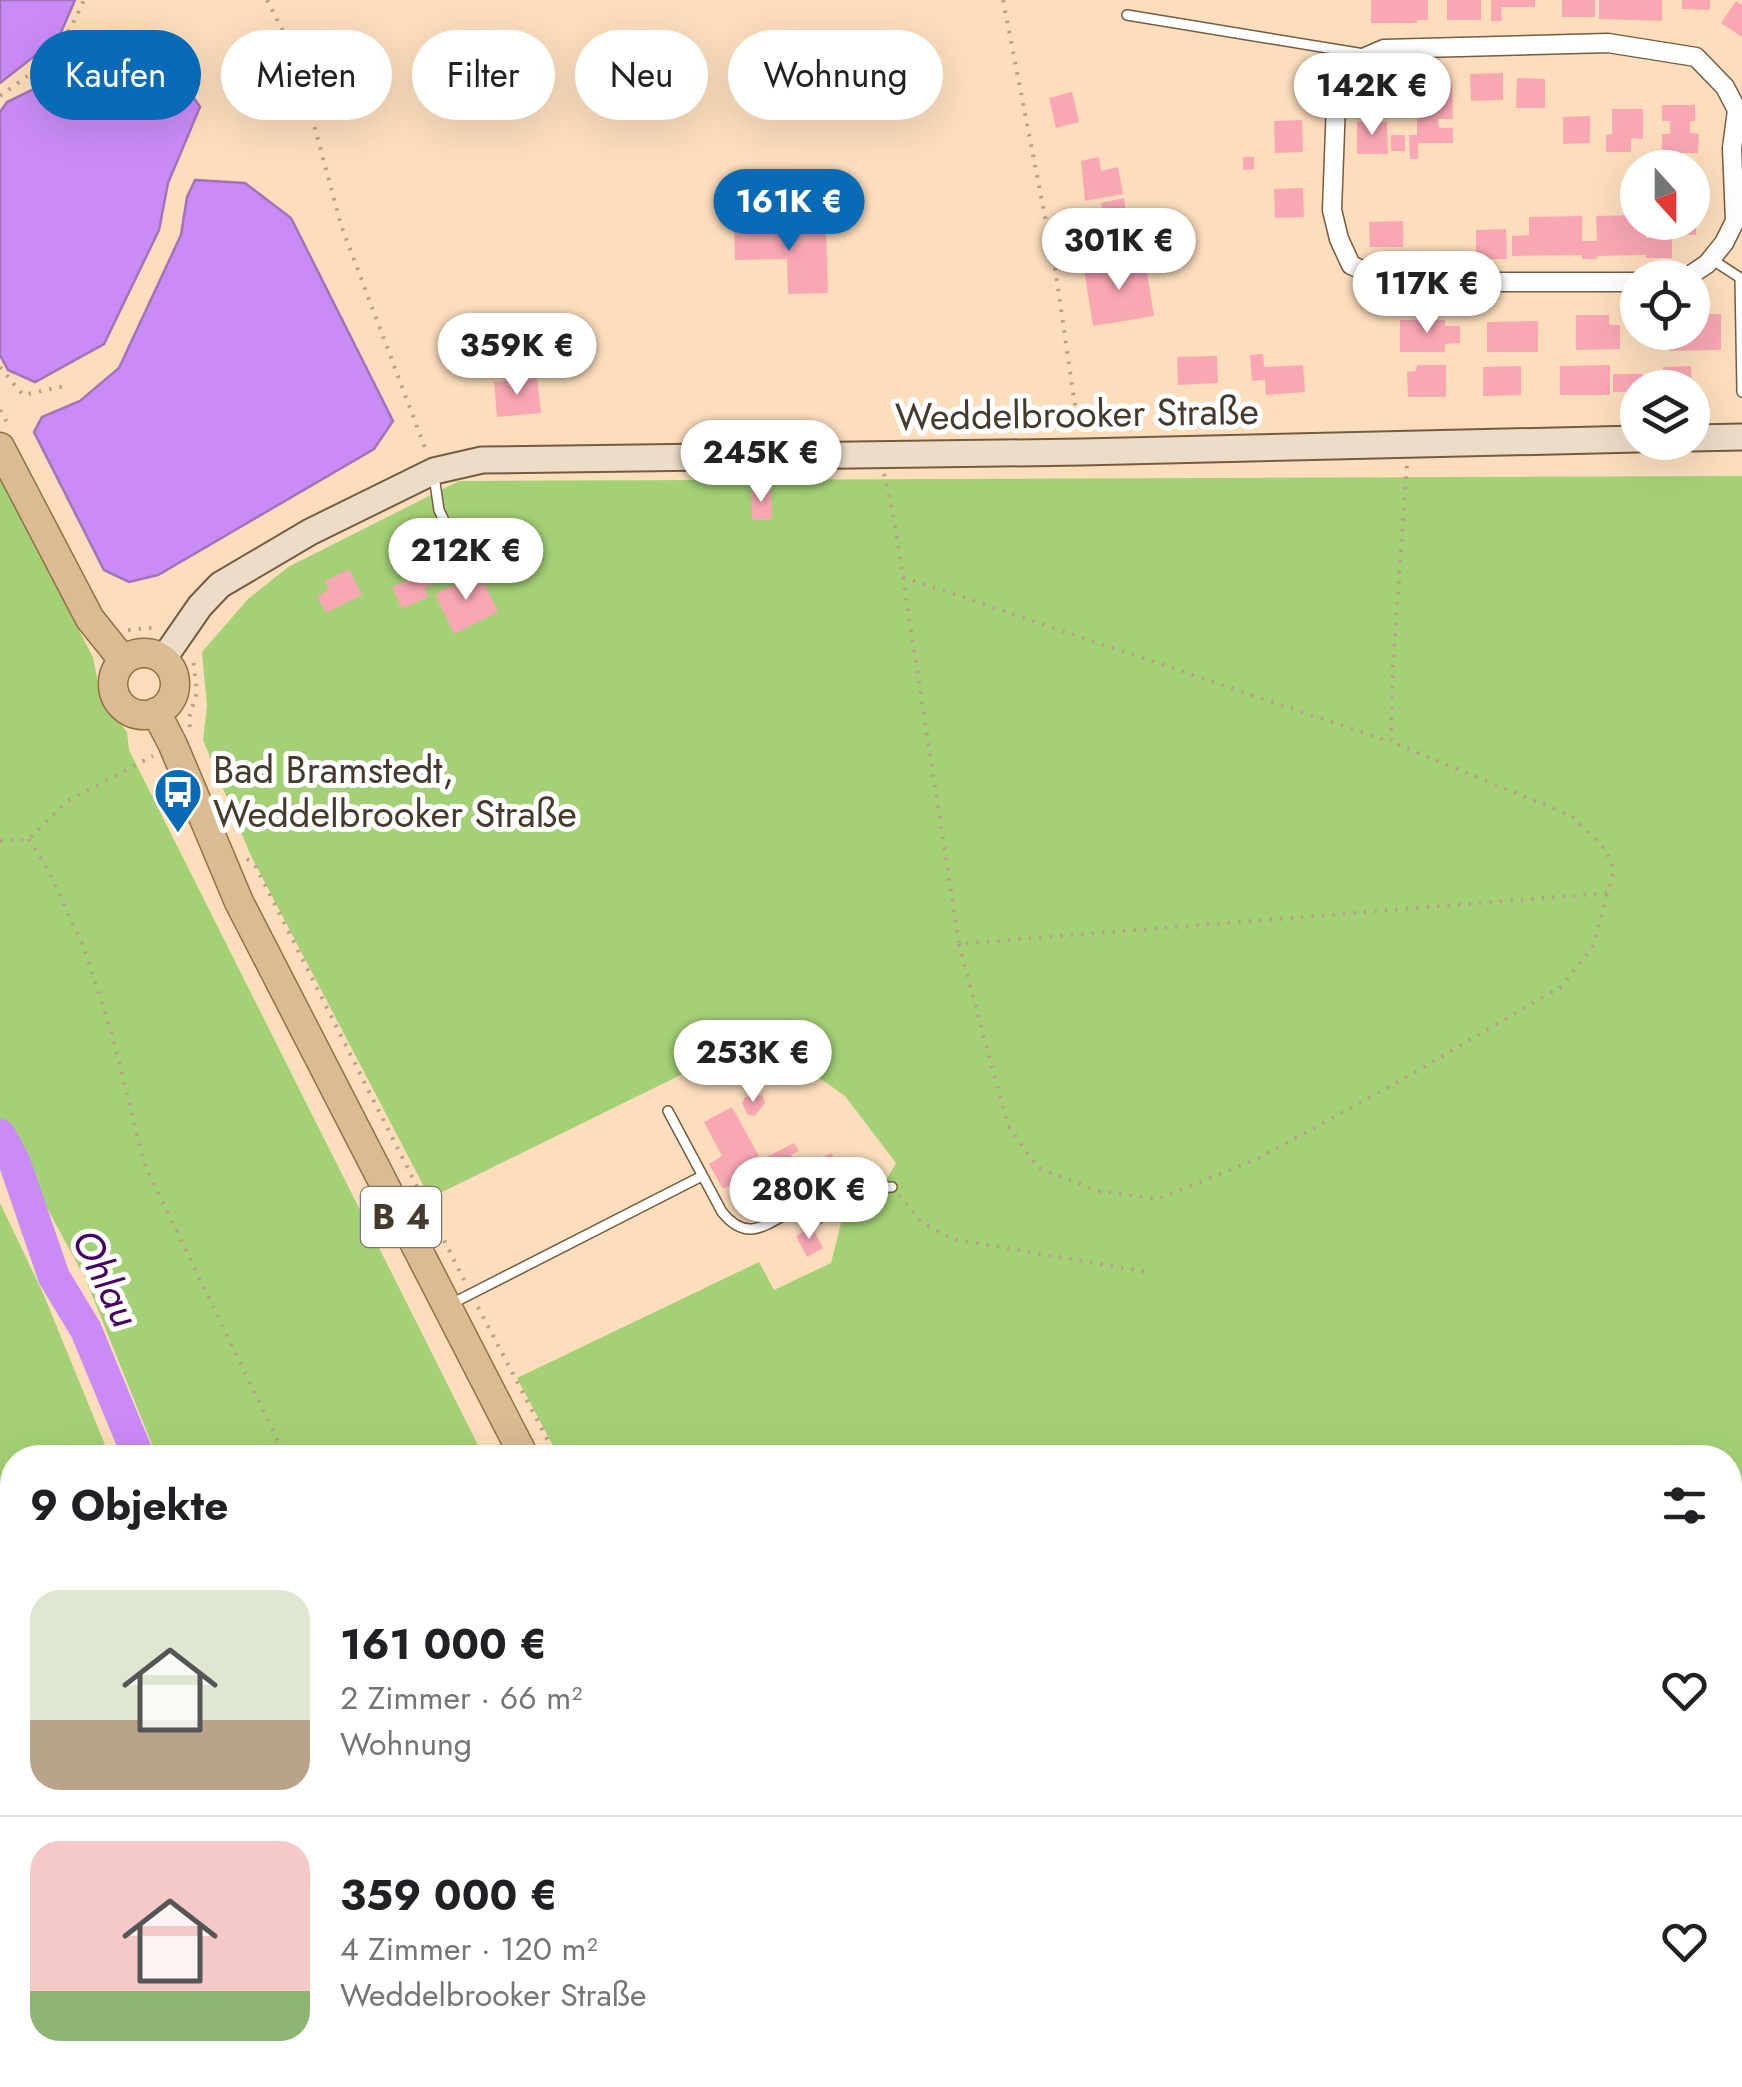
<!DOCTYPE html>
<html lang="de">
<head>
<meta charset="utf-8">
<style>
	:root { --surface:#fff; --page:#f2f2f2; --text:#202124; --muted:#757577; --line:#e0e0e0; --accent:#096ab6 }
	body { margin:0; font-family:Jost,sans-serif; background:var(--page); color:var(--text); height:100vh; display:flex; flex-direction:column; font-size:38px; white-space:nowrap }
	* { box-sizing:border-box; margin:0 }
	p { font-size:32px; color:var(--muted) }
	.icon { flex:none; width:55px; height:55px; fill:none; stroke:currentColor; stroke-width:2; stroke-linecap:round; stroke-linejoin:round }
	.map { position:relative; flex:1; overflow:hidden }
	.details { position:absolute; left:0px; top:1445px; width:1742px; height:642px; display:flex; flex-direction:column; background:var(--surface); border-radius:40px 40px 0 0; box-shadow:0 10px 40px #0002 }
	.details>* { flex:none }
	.banner { position:absolute; left:30px; top:30px; width:1000px; height:90px; display:flex; gap:20px }
	.needle { width:65px; rotate:159deg }
	.controls { position:absolute; left:1620px; top:150px; display:grid; gap:20px }
	.controls a { display:grid; place-items:center; width:90px; height:90px; border-radius:50%; background:var(--surface); box-shadow:0 10px 40px #0002; font-size:50px }
	.price { position:absolute; translate:-50% -85px; padding:0 22px; border-radius:35px; background:#fff; color:#222; font-size:32px; line-height:65px; filter:drop-shadow(0 2px 5px #0008) }
	.price::after { content:''; position:absolute; left:50%; top:60px; width:30px; height:22px; margin-left:-15px; background:inherit; clip-path:polygon(0 0,100% 0,50% 100%) }
	.price.current { background:var(--accent); color:#fff }
	ul { padding:0; list-style:none }
	li { display:flex; align-items:center; gap:30px; height:250px; padding:0 30px }
	li+li { border-top:2px solid var(--line) }
	li span { display:grid; place-items:center; flex:none; width:280px; height:200px; border-radius:30px; color:#555 }
	li>.icon { margin-inline-start:auto }
	span .icon { width:120px; height:120px; fill:#fffc; stroke-width:1 }
	li b { font-size:42px }
	h2 { display:flex; justify-content:space-between; align-items:center; height:120px; padding:0 30px; font-size:42px }
	.tag { padding:0 35px; border-radius:45px; background:var(--surface); box-shadow:0 10px 40px #0002; font-size:35px; line-height:90px }
	.tag.current { background:var(--accent); color:#fff }
	.map>svg:first-child { display:block }
</style>
</head>
<body>
<div class="map">
<svg width="1742" height="2087" viewBox="0 0 1742 2087">
	<rect width="100%" height="100%" fill="#fcdebd"/>
	<!-- green -->
	<path fill="#a4d176" d="M1742,476V1734L1730,1733V1458L559,1457L517,1378L759,1262L774,1290L831,1263L843,1215L878,1194L896,1163L845,1096L760,1036L430,1198L251,856L203,740L207,706L202,652L248,599L288,567L459,481Z
		M0,479L93,657L101,697L127,732L129,750L484,1457H157L86,1280L0,1121Z
		M0,1203L43,1293L110,1457L12,1458V2075H385L386,2087H0Z
		M397,2075H551L556,2087H398Z"/>
	<!-- water -->
	<path fill="#cb8bf7" stroke="#a373ba" stroke-width="2.5" d="M0,0H75L59,37L0,83Z
		M130,35L159,46L200,107L168,183L159,230L104,344L35,382L8,370L0,355V112L7,102L63,75Z
		M195,180L245,183L291,218L393,421L374,449L158,575L129,582L104,570L34,432L42,417L80,401L119,368L181,235L187,197Z
		M1742,1804V1886L1730,1896V1805Z"/>
	<g fill="none" stroke-linecap="round" stroke-linejoin="round">
		<!-- river -->
		<path stroke="#cb8bf7" stroke-width="32" d="M0,1135L14,1161L54,1277L86,1330L139,1458
			M281,2075L282,2087"/>
	</g>
	<!-- building -->
	<path fill="#f9a7b3" d="M1371,0H1428V20H1417V23H1371Z
		M1447,0H1481V20H1447Z
		M1491,0H1535V7H1501L1502,21H1491Z
		M1562,0H1595V17H1562Z
		M1599,0H1662V21L1599,19Z
		M1682,0H1710V10L1682,9Z
		M1736,1L1742,5V37L1721,23Z
		M1503,73V100L1471,101L1470,74Z
		M1517,78L1545,79V108H1516Z
		M1452,83L1453,119H1438L1439,128H1453V143H1418V159H1410L1409,135H1417V113L1429,112L1428,101L1417,102V84Z
		M1072,92L1079,122L1056,128L1049,98Z
		M1662,105H1695V121H1690V133L1699,134L1698,153H1662V134H1670V121H1662Z
		M1612,109H1643V139L1631,138V152H1606V135L1612,134Z
		M1590,116V143L1563,144V117Z
		M1302,120L1303,152L1275,153L1274,121Z
		M1357,122H1387L1388,154H1357Z
		M1391,135H1405V151H1391Z
		M1099,157L1101,171L1118,167L1123,194L1085,201L1081,161Z
		M1243,157H1254V169L1243,170Z
		M1303,188L1304,217L1275,218L1274,189Z
		M1124,198L1126,215L1104,219L1101,203Z
		M1692,204H1696V235L1672,234V258H1646V255L1597,256V259H1582V255L1512,256V236L1529,235V217L1582,216V241H1597L1596,216L1638,215V222H1645L1646,238H1656V235H1664V222H1692Z
		M1403,221V247H1370L1369,222Z
		M826,227L828,293L788,294L787,259L735,260L734,229Z
		M1506,229L1507,259H1476V230Z
		M1145,260L1154,316L1093,326L1084,270Z
		M1692,314H1721V350L1669,351V332H1692Z
		M1576,315H1609V325H1620V349L1576,350Z
		M1400,320H1445V326H1460V343L1445,344V352H1400Z
		M1538,321V352H1487V322Z
		M1263,354L1264,367L1303,365L1305,392L1266,395L1265,380L1252,381L1250,355Z
		M1217,356L1218,383L1178,385L1177,357Z
		M1417,365H1446V397H1408L1407,372L1416,371Z
		M1610,365V395H1560V366Z
		M1521,366V395L1483,396V367Z
		M1691,366L1692,388H1664L1663,367Z
		M1613,374H1643V388H1638V392H1613Z
		M537,378L541,413L497,417L494,382Z
		M751,490H771L772,519L752,520Z
		M438,539L454,575L425,588L428,597L402,609L392,587L416,576L405,554Z
		M349,569L362,595L326,613L317,596L329,590L325,581Z
		M479,573L498,612L454,634L435,594Z
		M762,1095L765,1103L755,1116L748,1115L742,1103L745,1097Z
		M732,1107L761,1160L794,1143L799,1151L791,1155L795,1164L743,1194L736,1182L723,1189L709,1164L722,1156L704,1122Z
		M831,1153L852,1189L828,1202L821,1191L798,1204L788,1186L811,1174L807,1166Z
		M812,1227L823,1248L807,1257L796,1236Z
		M1594,2075H1612L1610,2087L1592,2085Z
		M1659,2075H1690V2082L1697,2081V2087H1660Z
		M1154,2077L1168,2087H1147Z"/>
	<g fill="none" stroke-linecap="round" stroke-linejoin="round">
		<!-- lane casing -->
		<g stroke="#755c3e" stroke-width="12">
			<path id="lane" d="M1127,15L1364,54
				M1711,259L1742,279
				M1740,278L1742,392
				M434,476L439,510L457,548
				M668,1111L722,1212C747,1243 765,1225 793,1210L815,1220L873,1188L892,1187
				M451,1304L702,1176"/>
		</g>
		<!-- street casing -->
		<g stroke="#755c3e" stroke-width="21">
			<path id="street" d="M1638,282H1389L1351,265L1339,239L1332,210L1337,76L1345,66L1384,49L1608,43L1696,57L1725,87L1737,110L1732,148L1735,221L1724,243L1707,264L1686,278
				M1400,2075L1511,2087
				M1249,2087L1287,2075
				M1342,2087L1359,2075"/>
		</g>
		<!-- secondary casing -->
		<g stroke="#755c3e" stroke-width="29">
			<path id="secondary" d="M1692,438L1742,437
				M164,658L200,606L220,585L310,532L434,471L482,460L1082,452L1638,439"/>
		</g>
		<!-- primary casing -->
		<g stroke="#967041" stroke-width="31">
			<path id="primary" d="M0,447L90,619L123,660
				M113 684a31 31 0 1 1 62 0a31 31 0 1 1-62 0Z
				M156,712L173,745L239,902L525,1458
				M848,2075L854,2087"/>
		</g>
		<!-- path -->
		<path stroke="#b7a087" stroke-width="4" stroke-dasharray="2.5 8" stroke-linecap="butt" d="M267,0L295,54L341,225L427,453
			M1003,0L1055,268L1079,433
			M0,96C47,62 60,54 84,0
			M0,367L23,395L65,386
			M0,410L9,426
			M884,474L894,519L959,944L1607,893
			M903,577L1391,742
			M128,630L158,627
			M190,727L189,718L197,692L193,658
			M29,839L48,870L84,948L112,1034L144,1163L286,1458
			M0,841L29,839L67,801L153,756
			M247,859L255,865L464,1280
			M959,944L1008,1126L1038,1168L1099,1191L1158,1199L1257,1159L1396,1083L1562,986L1593,946L1614,871L1606,850L1572,816L1391,742L1393,665L1407,464
			M899,1195L922,1223L953,1239L1147,1272
			M478,1307L557,1458
			M0,1546L12,1567
			M1730,1961L1742,1962
			M0,1992L12,1989
			M85,2075L86,2087
			M392,2075L393,2087
			M880,2075L887,2087
			M1627,2075L1628,2087
			M877,2082L891,2075"/>
		<!-- lane -->
		<use href="#lane" stroke="#fff" stroke-width="9"/>
		<!-- street -->
		<use href="#street" stroke="#fff" stroke-width="18"/>
		<!-- secondary -->
		<use href="#secondary" stroke="#ecddc9" stroke-width="25"/>
		<!-- primary -->
		<use href="#primary" stroke="#dabb94" stroke-width="28"/>
	</g>
	<!-- icons -->
	<defs>
		<g id="bus-pin" transform="scale(2.5)"><path d="M0 17L-7.5 6A9.5 9.5 0 1 1 7.5 6Z" fill="#096ab6" stroke="#fff"/><path d="M-5-6H5V4H4V6H2V4H-2V6H-4V4H-5ZM-3.5-4V0h7V-4ZM-3.5 1.2v1.5H-2V1.2ZM2 1.2v1.5H3.5V1.2Z" fill="#fff"/></g>
	</defs>
	<g fill-rule="evenodd">
		<use href="#bus-pin" x="178" y="792"/>
	</g>
	<g text-anchor="middle" stroke-width="10" stroke-linejoin="round" paint-order="stroke">
		<!-- shield labels -->
		<rect fill="#fff" stroke="#7e756c" stroke-width="2.5" x="361" y="1187" width="80" height="60" rx="8"/>
		<g font-size="35" font-weight="bold" fill="#463a2d">
			<text x="401" y="1229">B 4</text>
		</g>
		<!-- street labels -->
		<g font-size="38" fill="#463a2d" stroke="#fff">
			<text transform="translate(1077 414) rotate(-1)" y="13">Weddelbrooker Straße</text>
		</g>
		<!-- poi labels -->
		<g font-size="38" fill="#463a2d" stroke="#fff" text-anchor="start">
			<text x="213" y="783">Bad Bramstedt,<tspan x="213" dy="44">Weddelbrooker Straße</tspan></text>
		</g>
		<!-- water labels -->
		<g font-size="40" font-style="italic" fill="#470166" stroke="#fff">
			<text transform="translate(106 1278) rotate(64)" y="14">Ohlau</text>
		</g>
	</g>
</svg>
<div class="controls">
<a><svg class="needle" viewBox="-14 -14 28 28"><path d="M0-13l5 13h-10z" fill="#e53935"/><path d="M0 13l5-13h-10z" fill="#757577"/></svg></a>
<a><svg class="icon" aria-label="locate" viewBox="0 0 24 24"><circle cx="12" cy="12" r="6"/><path d="M12 2v4M12 18v4M2 12h4M18 12h4"/></svg></a>
<a><svg class="icon" aria-label="layers" viewBox="0 0 24 24"><path d="M12 4l9 5-9 5-9-5zM3 14l9 5 9-5"/></svg></a>
</div>
<b class="price" style="left:1372px;top:138px">142K €</b>
<b class="price current" style="left:789px;top:254px">161K €</b>
<b class="price" style="left:1119px;top:293px">301K €</b>
<b class="price" style="left:1427px;top:336px">117K €</b>
<b class="price" style="left:517px;top:398px">359K €</b>
<b class="price" style="left:761px;top:505px">245K €</b>
<b class="price" style="left:466px;top:603px">212K €</b>
<b class="price" style="left:753px;top:1105px">253K €</b>
<b class="price" style="left:809px;top:1242px">280K €</b>
<div class="banner">
<a class="tag current">Kaufen</a>
<a class="tag">Mieten</a>
<a class="tag">Filter</a>
<a class="tag">Neu</a>
<a class="tag">Wohnung</a>
</div>
<section class="details">
<h2>9 Objekte<svg class="icon" aria-label="filters" viewBox="0 0 24 24"><path d="M4 7h16M4 17h16"/><circle cx="9" cy="7" r="2"/><circle cx="15" cy="17" r="2"/></svg></h2>
<ul>
<li><span style="background:linear-gradient(#dfe7d0 65%,#b9a48a 0)"><svg class="icon" aria-label="home" viewBox="0 0 24 24"><path d="M3 11l9-7 9 7M6 9v11h12V9"/></svg></span><div><b>161 000 €</b><p>2 Zimmer · 66 m²</p><p>Wohnung</p></div><svg class="icon" aria-label="heart" viewBox="0 0 24 24"><path d="M12 20l-8-8c-3-5 5-10 8-4 3-6 11-1 8 4z"/></svg></li>
<li><span style="background:linear-gradient(#f6c9c9 75%,#8fb573 0)"><svg class="icon" aria-label="home" viewBox="0 0 24 24"><path d="M3 11l9-7 9 7M6 9v11h12V9"/></svg></span><div><b>359 000 €</b><p>4 Zimmer · 120 m²</p><p>Weddelbrooker Straße</p></div><svg class="icon" aria-label="heart" viewBox="0 0 24 24"><path d="M12 20l-8-8c-3-5 5-10 8-4 3-6 11-1 8 4z"/></svg></li>
</ul>
</section>
</div>
</body>
</html>
